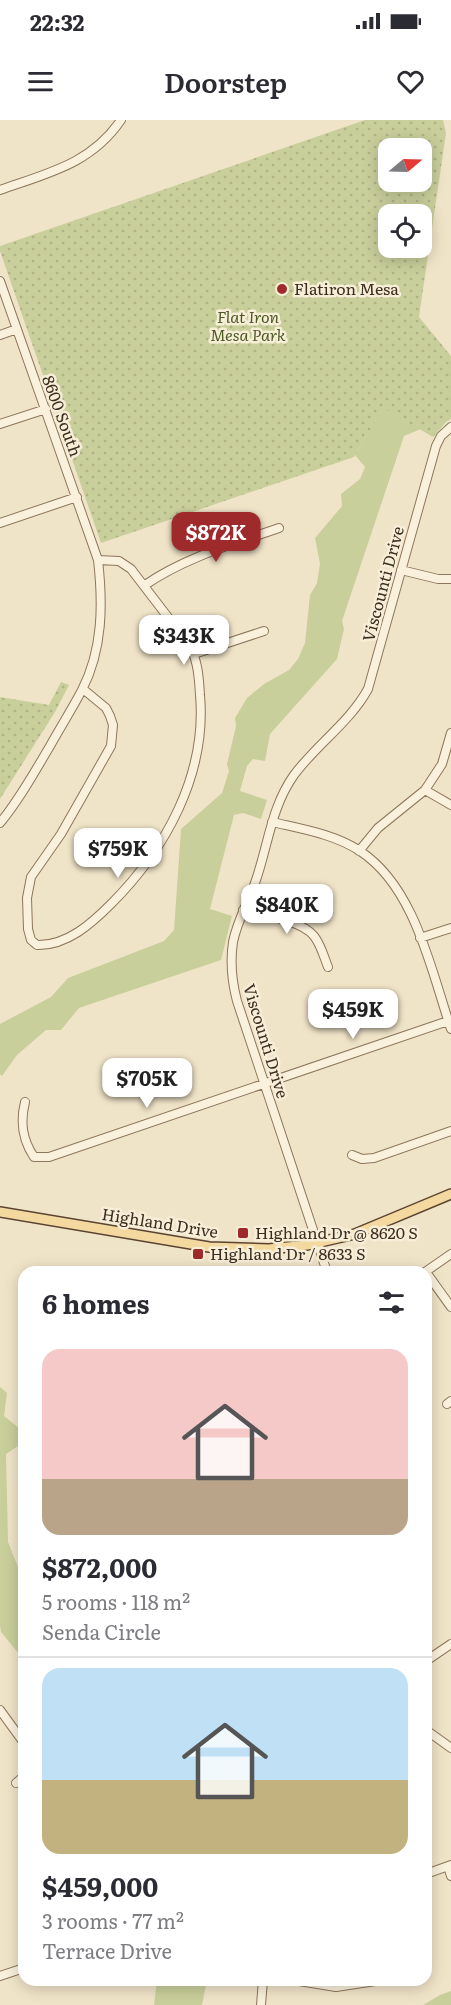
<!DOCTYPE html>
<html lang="en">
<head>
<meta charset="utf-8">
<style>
	:root { --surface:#fff; --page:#f7f7f7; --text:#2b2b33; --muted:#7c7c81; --line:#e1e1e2; --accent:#9e2a2b }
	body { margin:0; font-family:Literata,serif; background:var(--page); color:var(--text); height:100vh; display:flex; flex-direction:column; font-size:22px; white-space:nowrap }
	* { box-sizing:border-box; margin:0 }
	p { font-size:20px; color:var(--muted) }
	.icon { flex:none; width:33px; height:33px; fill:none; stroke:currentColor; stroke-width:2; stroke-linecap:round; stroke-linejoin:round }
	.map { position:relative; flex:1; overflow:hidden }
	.panel { position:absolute; left:18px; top:1146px; width:414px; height:720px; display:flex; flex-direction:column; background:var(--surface); border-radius:18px; box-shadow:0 3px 15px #0003 }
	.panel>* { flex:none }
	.needle { width:39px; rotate:71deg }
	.buttons { position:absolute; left:378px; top:18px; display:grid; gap:12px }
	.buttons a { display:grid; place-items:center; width:54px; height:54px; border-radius:12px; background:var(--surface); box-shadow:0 3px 15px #0003; font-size:30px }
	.price { position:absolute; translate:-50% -51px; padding:0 14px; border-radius:12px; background:#fff; color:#222; font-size:20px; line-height:39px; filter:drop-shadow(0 2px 3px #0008) }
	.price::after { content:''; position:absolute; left:50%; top:36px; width:18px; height:14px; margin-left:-9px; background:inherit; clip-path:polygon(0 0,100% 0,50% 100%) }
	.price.on { background:var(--accent); color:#fff }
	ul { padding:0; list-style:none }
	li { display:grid; align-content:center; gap:12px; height:318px; padding:0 24px }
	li+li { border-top:2px solid var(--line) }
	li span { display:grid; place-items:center; height:186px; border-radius:18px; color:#555 }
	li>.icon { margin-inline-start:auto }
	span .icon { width:108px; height:108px; fill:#fffc; stroke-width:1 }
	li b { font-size:26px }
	h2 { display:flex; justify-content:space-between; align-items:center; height:72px; padding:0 24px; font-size:26px }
	.status { display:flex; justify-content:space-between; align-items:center; height:42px; padding:0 30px; background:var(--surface); direction:ltr }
	.status svg { height:16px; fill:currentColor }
	header { display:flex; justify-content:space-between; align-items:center; height:78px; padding:0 24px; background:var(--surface); font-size:27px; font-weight:600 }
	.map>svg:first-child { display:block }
</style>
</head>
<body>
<div class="status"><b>22:32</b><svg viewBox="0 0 49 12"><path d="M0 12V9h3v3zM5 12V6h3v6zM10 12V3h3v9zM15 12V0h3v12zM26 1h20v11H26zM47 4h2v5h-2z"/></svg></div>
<header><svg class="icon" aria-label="menu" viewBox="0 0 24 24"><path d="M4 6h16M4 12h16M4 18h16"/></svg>Doorstep<svg class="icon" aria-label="heart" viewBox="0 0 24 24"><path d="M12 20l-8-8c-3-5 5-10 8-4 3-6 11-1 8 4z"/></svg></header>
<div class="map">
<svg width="451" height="1885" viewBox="0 0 451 1885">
	<defs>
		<pattern id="park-dots" width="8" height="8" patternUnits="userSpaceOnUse" patternTransform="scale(1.5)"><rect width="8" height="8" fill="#c9cf9b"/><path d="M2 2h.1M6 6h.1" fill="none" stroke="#aeb285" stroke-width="1.8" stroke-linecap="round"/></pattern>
	</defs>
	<rect width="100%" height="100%" fill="#f0e4c8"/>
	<!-- green -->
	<path fill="#c9cf9b" d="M383,287L421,309L404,316L342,501L344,509L337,539L270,614L265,641L253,639L247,646L240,671L267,680L261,699L243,693L234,695L210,789L232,796L221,840L79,888L61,910H46L17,935L2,956L0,954V904L51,877L68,858L164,821L174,810L181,709L222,673L229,651L227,644L236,606L235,598L247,578L264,564L289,550L298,539L305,523L310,475L317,463L320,444L315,418L342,386L341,374L360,359L365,347L355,335Z
		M0,1267L7,1273L4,1296L24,1312V1322L6,1334L8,1422L24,1462V1540L1,1512L0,1505Z
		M157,1860H207L202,1885H154Z
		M451,1871V1885H423L440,1875Z"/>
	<!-- park -->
	<path fill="url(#park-dots)" fill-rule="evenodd" d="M365,0H443L446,13L419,197L451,236V299L446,302L433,317L383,288L354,337L101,423L0,131V126ZM422,28V62H388V28ZM422,94V128H388V94Z
		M61,562L69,565L55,592L0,679V577L49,585Z"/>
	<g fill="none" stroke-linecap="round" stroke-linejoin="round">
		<!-- minor casing -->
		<g stroke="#8d765c" stroke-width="10">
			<path id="minor" d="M0,70C48,53 91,44 121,0
				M0,161L98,440C103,484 103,529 82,570C72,589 60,608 50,626C34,653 19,680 0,703
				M0,215L17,209
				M0,304L46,289
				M0,403L77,377
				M401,450L438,459H451
				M145,465C186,437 233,424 279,408
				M194,534L264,511
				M83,569L106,588L110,596L113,605L111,626L61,714L31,757L27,778L28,809L31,820L37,825C67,826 92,803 111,784C166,729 207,654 200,575C199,558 198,542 190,526L131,449L119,441L98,440
				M425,670L451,685
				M272,702C302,709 334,714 360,731C415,767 431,850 451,909
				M359,731L378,708L425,670L442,644L451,613
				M243,790C263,795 301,800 314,816C321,825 324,837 328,847
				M420,818L451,808
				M25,982C20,1002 22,1019 34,1037H49L451,900
				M352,1035L362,1039L374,1038L451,1011
				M327,1152L237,881C232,862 230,842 233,822C237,801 248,783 255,763C268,727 271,687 294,655C316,625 350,602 368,569L436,326L441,316L451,307
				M425,1152L451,1134
				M426,1152L451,1187
				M447,1284L451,1281
				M426,1541L451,1524
				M0,1590L24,1623
				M426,1610L451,1628
				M16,1663L24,1656
				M448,1746L451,1756
				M426,1754L451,1745
				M0,1856L24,1848
				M293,1860L336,1867L382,1860
				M261,1885L263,1860"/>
		</g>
		<!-- major casing -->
		<g stroke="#5b4430" stroke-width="12">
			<path id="major" d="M0,1092L209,1127L269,1129L307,1125L355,1114L451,1074"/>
		</g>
		<!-- minor -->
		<use href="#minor" stroke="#faf1dc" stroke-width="8"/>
		<!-- major -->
		<use href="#major" stroke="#f3d9a0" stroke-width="9"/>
	</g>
	<!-- markers -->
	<g fill="#9e2a2b" stroke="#f7eed8" stroke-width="2">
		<circle cx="282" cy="169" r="6"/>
		<rect x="237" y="1107" width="12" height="12" rx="3"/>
		<rect x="192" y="1128" width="12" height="12" rx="3"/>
	</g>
	<g text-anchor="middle" stroke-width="5" stroke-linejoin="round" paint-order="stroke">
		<!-- poi labels -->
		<g font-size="16" fill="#3d2e20" stroke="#f7eed8" text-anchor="start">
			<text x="294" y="175">Flatiron Mesa</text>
			<text x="255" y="1119">Highland Dr @ 8620 S</text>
			<text x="210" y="1140">Highland Dr / 8633 S</text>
		</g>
		<!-- park labels -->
		<g font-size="16" font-style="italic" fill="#4d5a26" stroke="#f7eed8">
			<text x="248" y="203">Flat Iron<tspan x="248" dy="18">Mesa Park</tspan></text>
		</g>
		<!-- street labels -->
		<g font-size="16" fill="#3d2e20" stroke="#f7eed8">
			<text transform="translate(62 296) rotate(70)" y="6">8600 South</text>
			<text transform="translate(383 464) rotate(-75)" y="6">Viscounti Drive</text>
			<text transform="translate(266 921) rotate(73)" y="6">Viscounti Drive</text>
			<text transform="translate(160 1103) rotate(9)" y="6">Highland Drive</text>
		</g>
	</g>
</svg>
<div class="buttons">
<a><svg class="needle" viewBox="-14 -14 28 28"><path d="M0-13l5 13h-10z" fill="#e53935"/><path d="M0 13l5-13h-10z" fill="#7c7c81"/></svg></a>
<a><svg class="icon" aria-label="locate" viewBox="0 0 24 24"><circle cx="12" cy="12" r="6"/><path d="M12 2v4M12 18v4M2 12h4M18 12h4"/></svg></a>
</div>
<b class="price on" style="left:216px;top:443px">$872K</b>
<b class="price" style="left:184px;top:546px">$343K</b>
<b class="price" style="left:118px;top:759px">$759K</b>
<b class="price" style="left:287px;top:815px">$840K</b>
<b class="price" style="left:353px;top:920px">$459K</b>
<b class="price" style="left:147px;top:989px">$705K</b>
<section class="panel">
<h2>6 homes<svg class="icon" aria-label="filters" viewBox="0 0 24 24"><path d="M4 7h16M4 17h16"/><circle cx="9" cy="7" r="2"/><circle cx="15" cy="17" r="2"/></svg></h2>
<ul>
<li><span style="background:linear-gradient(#f6c9c9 70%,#b9a48a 0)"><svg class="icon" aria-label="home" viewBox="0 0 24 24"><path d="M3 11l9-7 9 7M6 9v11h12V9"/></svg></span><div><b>$872,000</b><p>5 rooms · 118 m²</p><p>Senda Circle</p></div></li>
<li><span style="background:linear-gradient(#bfe0f5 60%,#c2b280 0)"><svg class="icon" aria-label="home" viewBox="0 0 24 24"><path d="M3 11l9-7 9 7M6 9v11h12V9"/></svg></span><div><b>$459,000</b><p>3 rooms · 77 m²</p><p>Terrace Drive</p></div></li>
</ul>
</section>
</div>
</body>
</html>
